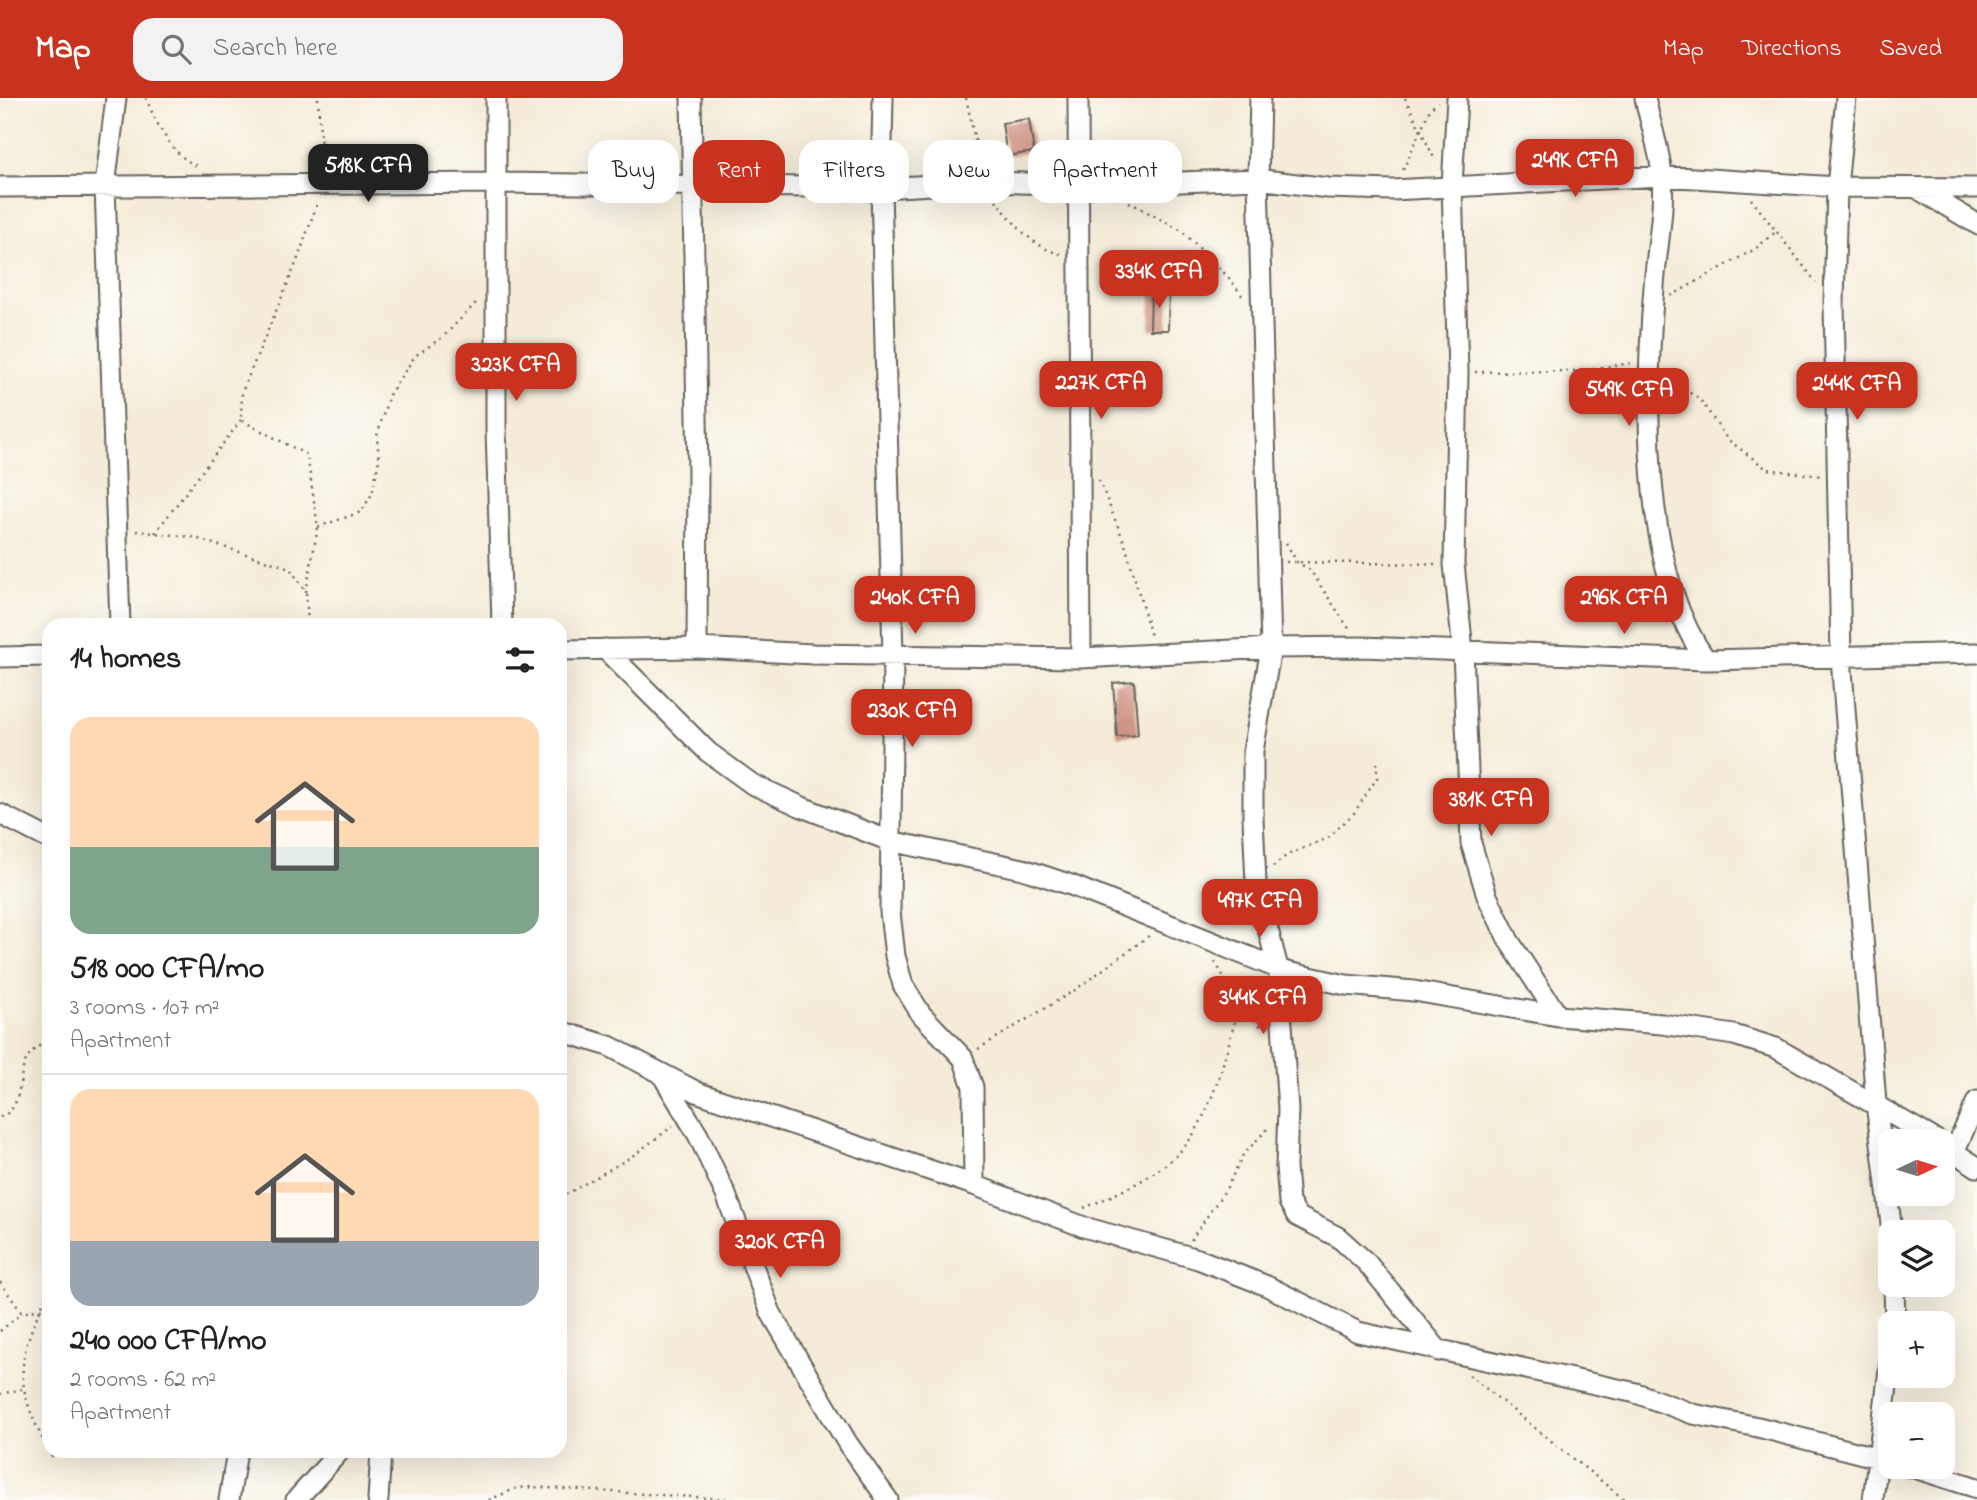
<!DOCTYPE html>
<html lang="en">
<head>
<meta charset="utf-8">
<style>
	:root { --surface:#fff; --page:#f2f2f2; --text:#222; --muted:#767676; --line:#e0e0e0; --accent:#c8321e }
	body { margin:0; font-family:"Indie Flower",sans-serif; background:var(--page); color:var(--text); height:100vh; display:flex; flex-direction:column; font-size:26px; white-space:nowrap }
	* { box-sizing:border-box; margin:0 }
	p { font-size:23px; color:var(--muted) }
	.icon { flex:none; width:38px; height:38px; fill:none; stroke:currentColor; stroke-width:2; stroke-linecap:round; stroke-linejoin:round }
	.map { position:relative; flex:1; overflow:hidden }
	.panel { position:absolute; left:42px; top:520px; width:525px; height:840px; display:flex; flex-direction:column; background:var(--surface); border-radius:21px; box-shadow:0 7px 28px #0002 }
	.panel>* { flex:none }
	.banner { position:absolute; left:588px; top:42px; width:665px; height:63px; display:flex; gap:14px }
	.needle { width:46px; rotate:86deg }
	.tools { position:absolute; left:1878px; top:1031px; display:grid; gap:14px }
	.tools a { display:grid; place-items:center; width:77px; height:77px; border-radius:14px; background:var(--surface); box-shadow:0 7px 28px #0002; font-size:35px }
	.price { position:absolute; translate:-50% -60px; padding:0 16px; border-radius:14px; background:var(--accent); color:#fff; font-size:23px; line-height:46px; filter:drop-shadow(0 2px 4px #0008) }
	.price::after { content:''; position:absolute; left:50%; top:42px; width:21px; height:16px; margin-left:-10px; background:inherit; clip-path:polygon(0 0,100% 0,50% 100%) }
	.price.current { background:#222; color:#fff }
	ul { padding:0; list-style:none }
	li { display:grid; align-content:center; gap:14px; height:371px; padding:0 28px }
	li+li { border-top:2px solid var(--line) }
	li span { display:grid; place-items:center; height:217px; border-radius:21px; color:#555 }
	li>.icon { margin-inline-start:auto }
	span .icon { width:126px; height:126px; fill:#fffc; stroke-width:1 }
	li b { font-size:30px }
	h2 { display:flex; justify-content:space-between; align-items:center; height:84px; padding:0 28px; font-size:30px }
	.chip { padding:0 24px; border-radius:21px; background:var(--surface); box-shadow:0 7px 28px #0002; font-size:24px; line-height:63px }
	.chip.current { background:var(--accent); color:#fff }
	header { display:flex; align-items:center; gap:42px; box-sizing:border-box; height:98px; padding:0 35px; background:var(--accent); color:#fff }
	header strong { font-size:33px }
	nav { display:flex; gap:38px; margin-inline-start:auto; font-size:24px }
	.search { width:490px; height:63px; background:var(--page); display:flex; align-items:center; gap:18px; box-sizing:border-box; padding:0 24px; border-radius:21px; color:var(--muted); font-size:26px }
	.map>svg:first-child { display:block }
</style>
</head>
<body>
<header>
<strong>Map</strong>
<div class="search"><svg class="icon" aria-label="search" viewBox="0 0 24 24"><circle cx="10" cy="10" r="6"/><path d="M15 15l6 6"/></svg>Search here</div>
<nav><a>Map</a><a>Directions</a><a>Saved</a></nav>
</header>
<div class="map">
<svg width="1977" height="1402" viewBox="0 0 1977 1402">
	<rect width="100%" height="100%" fill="#fdfcf7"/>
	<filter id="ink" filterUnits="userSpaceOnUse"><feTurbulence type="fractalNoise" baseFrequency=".0143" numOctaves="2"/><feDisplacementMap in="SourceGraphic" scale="14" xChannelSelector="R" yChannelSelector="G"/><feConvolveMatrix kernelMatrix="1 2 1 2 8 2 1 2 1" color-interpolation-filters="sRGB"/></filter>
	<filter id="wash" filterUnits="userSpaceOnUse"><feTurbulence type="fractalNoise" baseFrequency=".00686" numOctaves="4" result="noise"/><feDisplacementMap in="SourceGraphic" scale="28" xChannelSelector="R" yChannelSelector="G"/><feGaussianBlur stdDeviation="1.57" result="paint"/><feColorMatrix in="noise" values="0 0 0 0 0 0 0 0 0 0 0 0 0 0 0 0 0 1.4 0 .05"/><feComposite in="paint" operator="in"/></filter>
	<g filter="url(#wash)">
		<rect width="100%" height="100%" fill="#f4ecd8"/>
		<g id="blocks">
			<!-- building -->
			<path fill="#d09485" d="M1029,21L1034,54L1007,58L1002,25Z
				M1151,191L1169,192L1168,232H1150Z
				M1134,583L1138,637L1117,639L1113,585Z"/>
		</g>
	</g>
	<g filter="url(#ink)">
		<use href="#blocks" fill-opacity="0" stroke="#68655e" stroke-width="2"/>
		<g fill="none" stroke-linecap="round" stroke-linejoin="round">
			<!-- street casing -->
			<g stroke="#68655e" stroke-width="23">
				<path id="street" d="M116,0L105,88L120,527
					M496,0V330L502,527
					M691,0L698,374L697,550
					M883,0L881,90L893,558L890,814L895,858L903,887L921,916L963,960L973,989L974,1087
					M1078,0L1081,560
					M1260,0L1258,81L1271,550L1253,653V720L1256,785L1278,870L1288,1011L1286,1069L1289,1104L1297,1118L1338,1139L1367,1165L1439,1253
					M1457,0L1452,88L1458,273L1454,466L1463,553L1471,745L1487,798L1509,843L1558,918
					M1645,0C1650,25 1660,52 1662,78C1665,112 1656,155 1654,189C1645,298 1640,470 1706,562
					M1846,0L1837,89L1834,205L1841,560L1876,1005L1892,1134
					M0,89L497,85L881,90L983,84L1103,87L1258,81L1328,90L1392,92L1662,78L1837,89L1977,90
					M1918,91L1977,126
					M605,551L708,654L752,686L802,709L890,743L1023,771L1071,787L1287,874L1346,887L1414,893L1558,918L1662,926L1734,937L1776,950L1938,1043
					M560,552L697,550L814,556L1081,560L1271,550L1362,549L1706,562L1977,555
					M0,559L49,558
					M0,716L49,741
					M560,933L609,948L699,995L974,1087L1084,1129L1198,1161L1267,1188L1358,1234L1636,1295L1693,1316L1758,1329L1890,1363
					M661,975L698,1037L726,1097L771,1215L848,1346L888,1402
					M1943,1047L1977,1069
					M1954,1054L1977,1003
					M1894,1186L1895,1225
					M1908,1368L1977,1390
					M229,1402L237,1353
					M296,1402L340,1353
					M378,1402L381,1353
					M1873,1402L1890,1263"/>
			</g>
			<!-- path -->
			<path stroke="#68655e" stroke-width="2.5" stroke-dasharray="2 5" stroke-linecap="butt" d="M146,0C156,25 171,57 197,68
				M318,0L322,69
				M966,0L980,65
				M1405,0L1435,62
				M1403,72L1430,11L1438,4
				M1751,101L1816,184
				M996,102C1012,124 1035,152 1062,156
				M1129,104L1182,133L1230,181L1243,199
				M1671,198L1755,151L1778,132
				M1475,274L1577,273L1632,265
				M1667,279L1679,289L1699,300L1727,341L1767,371L1821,378
				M1099,382L1125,446L1151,538
				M318,429L361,414L372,396L379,362L377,338L389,297L415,258L444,238L478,203
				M136,433L192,439L290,470L306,494L308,527
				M155,435L241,322
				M1286,445L1297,464L1310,472L1350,532
				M1286,464L1437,466
				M306,494L318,429L307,357L241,322L242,294L297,163L317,106
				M1273,769L1287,757L1328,740L1354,715L1377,680V665
				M1215,864L1240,905L1264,932
				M978,951L1075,892L1150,837
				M0,1019C23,1011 17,983 25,965C29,953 39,948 49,942
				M560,1100L631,1059L673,1028
				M1084,1110C1121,1094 1168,1074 1191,1040C1217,1001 1227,949 1240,905
				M1191,1142L1226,1091L1243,1057L1268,1030
				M0,1184L22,1215L49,1209
				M49,1193C13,1265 14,1288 52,1359
				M0,1233L22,1215
				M1469,1277L1625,1402
				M0,1296L22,1291
				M489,1402L517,1390L533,1389L742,1402"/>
			<!-- street -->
			<use href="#street" stroke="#fff" stroke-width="19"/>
		</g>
	</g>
</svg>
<div class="tools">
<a><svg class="needle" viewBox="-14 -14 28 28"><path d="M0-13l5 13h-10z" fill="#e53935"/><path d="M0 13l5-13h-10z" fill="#767676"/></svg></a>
<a><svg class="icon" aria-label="layers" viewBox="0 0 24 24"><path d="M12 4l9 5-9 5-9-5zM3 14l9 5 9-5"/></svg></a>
<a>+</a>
<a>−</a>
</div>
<b class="price" style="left:1575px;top:101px">249K CFA</b>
<b class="price current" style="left:368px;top:106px">518K CFA</b>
<b class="price" style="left:1159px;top:212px">334K CFA</b>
<b class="price" style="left:516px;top:305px">323K CFA</b>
<b class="price" style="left:1101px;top:323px">227K CFA</b>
<b class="price" style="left:1857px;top:324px">244K CFA</b>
<b class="price" style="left:1629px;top:330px">549K CFA</b>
<b class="price" style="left:915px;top:538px">240K CFA</b>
<b class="price" style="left:1624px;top:538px">296K CFA</b>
<b class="price" style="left:912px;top:651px">230K CFA</b>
<b class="price" style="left:1491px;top:740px">381K CFA</b>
<b class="price" style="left:1260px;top:841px">497K CFA</b>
<b class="price" style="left:1263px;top:938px">344K CFA</b>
<b class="price" style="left:780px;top:1182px">320K CFA</b>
<div class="banner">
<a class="chip">Buy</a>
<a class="chip current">Rent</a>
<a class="chip">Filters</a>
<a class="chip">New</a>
<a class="chip">Apartment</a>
</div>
<section class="panel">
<h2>14 homes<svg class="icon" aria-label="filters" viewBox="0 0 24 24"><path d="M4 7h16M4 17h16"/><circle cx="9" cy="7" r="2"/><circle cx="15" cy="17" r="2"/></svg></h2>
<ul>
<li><span style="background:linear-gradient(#ffd9b3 60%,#7fa58c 0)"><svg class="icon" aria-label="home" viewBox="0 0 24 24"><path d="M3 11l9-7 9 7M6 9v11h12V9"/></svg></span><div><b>518 000 CFA/mo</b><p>3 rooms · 107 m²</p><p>Apartment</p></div></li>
<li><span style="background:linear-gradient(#ffd9b3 70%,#9aa5b1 0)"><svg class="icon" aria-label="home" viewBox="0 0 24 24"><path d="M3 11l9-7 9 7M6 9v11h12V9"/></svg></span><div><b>240 000 CFA/mo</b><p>2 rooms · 62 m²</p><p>Apartment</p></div></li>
</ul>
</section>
</div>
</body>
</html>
